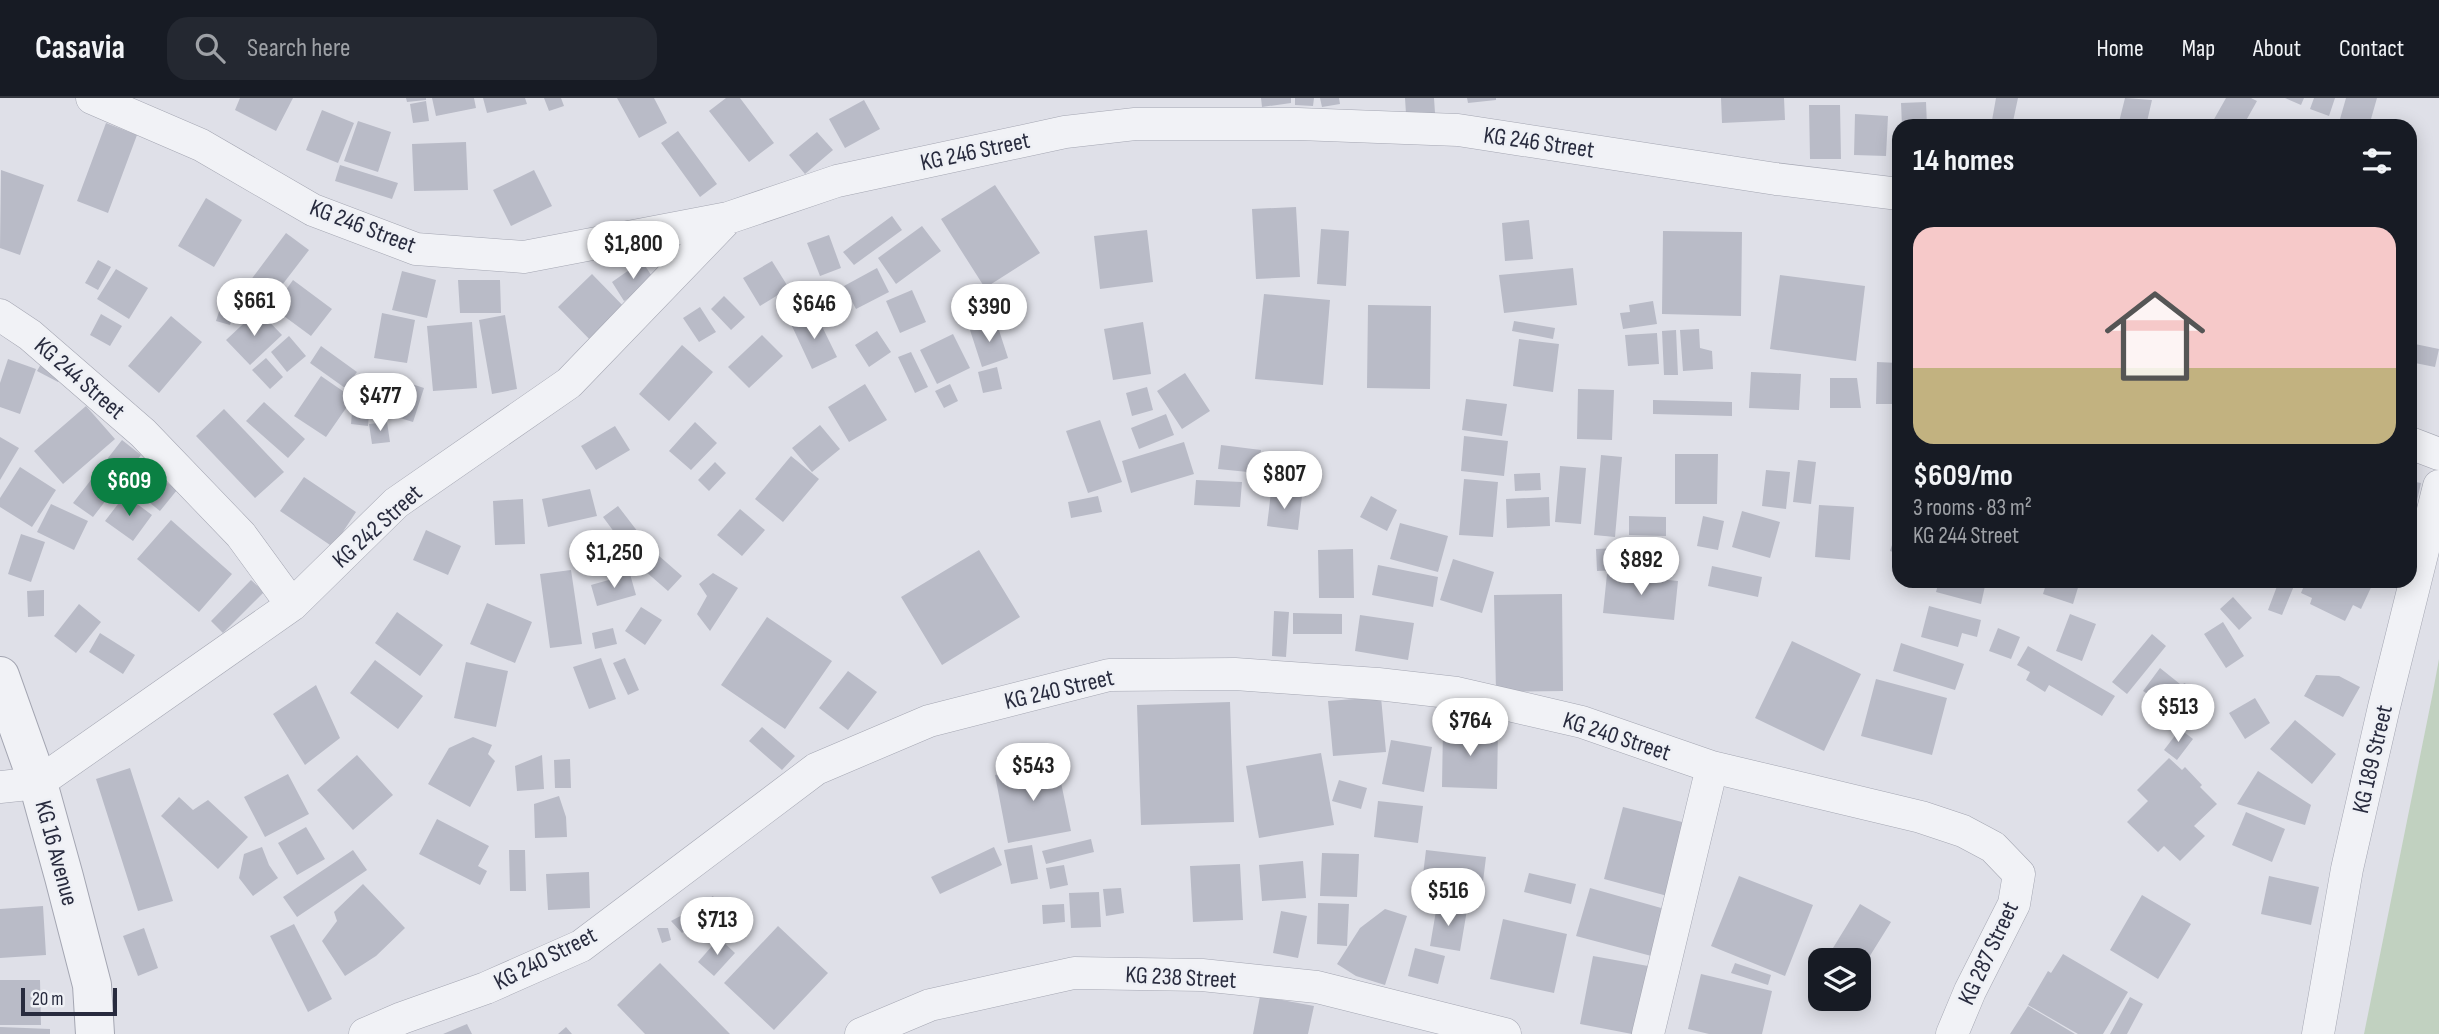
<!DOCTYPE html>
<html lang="en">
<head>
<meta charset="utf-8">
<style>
	:root { --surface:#171b24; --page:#242831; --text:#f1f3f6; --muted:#9ea1a6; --line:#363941; --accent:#0b8043 }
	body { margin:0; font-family:"Sofia Sans Condensed",sans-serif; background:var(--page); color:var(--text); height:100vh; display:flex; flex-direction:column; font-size:26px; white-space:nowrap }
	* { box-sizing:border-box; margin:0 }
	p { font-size:23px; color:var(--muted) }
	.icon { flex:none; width:38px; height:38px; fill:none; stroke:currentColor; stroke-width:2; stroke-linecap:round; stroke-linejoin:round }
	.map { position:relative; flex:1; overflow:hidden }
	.sheet { position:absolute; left:1892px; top:21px; width:525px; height:469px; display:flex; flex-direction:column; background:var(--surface); border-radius:21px; box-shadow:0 4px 18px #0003 }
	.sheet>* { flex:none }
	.fabs { position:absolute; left:1808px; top:850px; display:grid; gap:14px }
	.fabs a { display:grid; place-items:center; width:63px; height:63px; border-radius:14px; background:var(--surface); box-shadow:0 4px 18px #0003; font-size:35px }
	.scale { position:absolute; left:21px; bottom:18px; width:96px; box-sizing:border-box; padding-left:7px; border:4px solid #282b3e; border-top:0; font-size:19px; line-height:24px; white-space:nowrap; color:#282b3e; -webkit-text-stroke:5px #eef0f5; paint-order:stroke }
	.price { position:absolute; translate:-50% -60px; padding:0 16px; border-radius:24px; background:#fff; color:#222; font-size:23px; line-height:46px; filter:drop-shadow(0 2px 4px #0008) }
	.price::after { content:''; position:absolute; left:50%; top:42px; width:21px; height:16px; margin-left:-10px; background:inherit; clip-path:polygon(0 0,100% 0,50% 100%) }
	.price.selected { background:var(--accent); color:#fff }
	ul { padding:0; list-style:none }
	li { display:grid; align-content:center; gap:14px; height:371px; padding:0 21px }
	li+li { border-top:2px solid var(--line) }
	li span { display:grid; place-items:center; height:217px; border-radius:21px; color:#555 }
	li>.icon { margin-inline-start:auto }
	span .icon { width:126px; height:126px; fill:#fffc; stroke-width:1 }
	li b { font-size:30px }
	h2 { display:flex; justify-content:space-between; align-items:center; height:84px; padding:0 21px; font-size:30px }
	header { display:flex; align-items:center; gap:42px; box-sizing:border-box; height:98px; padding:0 35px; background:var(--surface); border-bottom:2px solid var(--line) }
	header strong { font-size:33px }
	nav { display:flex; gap:38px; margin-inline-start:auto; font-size:24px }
	.search { width:490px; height:63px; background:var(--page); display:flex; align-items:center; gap:18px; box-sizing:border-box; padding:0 24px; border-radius:21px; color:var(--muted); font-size:26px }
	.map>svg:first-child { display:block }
</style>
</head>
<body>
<header>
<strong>Casavia</strong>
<div class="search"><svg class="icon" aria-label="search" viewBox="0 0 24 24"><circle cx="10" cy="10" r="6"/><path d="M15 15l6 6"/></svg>Search here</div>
<nav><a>Home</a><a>Map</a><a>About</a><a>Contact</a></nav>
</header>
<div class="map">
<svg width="2439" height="936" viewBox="0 0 2439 936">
	<rect width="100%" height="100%" fill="#dfe0e8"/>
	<!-- green -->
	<path fill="#c1d1c0" d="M2439,561V936H2364L2432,599Z"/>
	<!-- building -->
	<path fill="#b9bbc7" d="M240,0H293L276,33L235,12Z
		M406,0H426V2L407,4Z
		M432,0H474L476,10L436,18Z
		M483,0H525L527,6L487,15Z
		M544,0H561L564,8L549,13Z
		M617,0H654L667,25L639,40Z
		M726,0H740L774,45L749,64L709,13Z
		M1261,0H1291V5L1262,9Z
		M1295,0H1314L1313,8L1295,7Z
		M1320,0H1339L1340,6L1322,9Z
		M1405,0H1434L1435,15L1406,16Z
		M1467,0H1496V2L1468,5Z
		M1721,0H1784L1785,22L1722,25Z
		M1996,0H2018L2012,28H1991Z
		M2125,0L2152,2L2146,28H2118Z
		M2226,0H2251L2257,3L2243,28H2222L2213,23Z
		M2285,0H2304L2301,7Z
		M2314,0H2335L2329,18L2310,11Z
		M2346,0H2377L2369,28H2338Z
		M864,2L880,31L845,50L829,21Z
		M426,3L429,23L413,25L410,6Z
		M1926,4L1927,28H1902L1901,5Z
		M1809,7H1840L1841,61H1810Z
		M322,12L354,25L338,65L306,52Z
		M1855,16L1888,18L1886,58L1854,57Z
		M358,23L391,34L378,74L344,63Z
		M106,25L137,37L108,115L77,103Z
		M678,33L717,86L700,99L661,45Z
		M817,34L833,52L805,76L789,57Z
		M466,44L468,92L414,93L412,46Z
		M340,67L398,85L392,101L335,83Z
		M1,72L44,87L20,157L0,150Z
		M534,72L552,108L511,128L493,92Z
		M995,87L1040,155L985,190L941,121Z
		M206,100L242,122L214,169L178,148Z
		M1296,109L1300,179L1256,181L1252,111Z
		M892,118L902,132L854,167L843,154Z
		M1529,122L1533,161L1505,163L1502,125Z
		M922,128L941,153L896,186L878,160Z
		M1321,131L1349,133L1346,188L1317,186Z
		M1147,132L1153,184L1100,191L1094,138Z
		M1663,133L1742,134L1741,218L1662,216Z
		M286,135L309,152L269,204L247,187Z
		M829,137L841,170L820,178L807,145Z
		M98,162L111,169L98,192L85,185Z
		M642,163L655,183L624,203L612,184Z
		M772,163L795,200L778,197L760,208L743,180Z
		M877,170L889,194L856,211L844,188Z
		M1573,170L1577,207L1504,215L1499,177Z
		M116,171L148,190L129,221L97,201Z
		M402,173L436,182L427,220L392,212Z
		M592,176L630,215L596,248L558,209Z
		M1780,177L1865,188L1856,263L1770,251Z
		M293,182L332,211L311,238L273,210Z
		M458,182H500L501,215H460Z
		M229,183L243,187L230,227L216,223Z
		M912,192L926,224L900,235L886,203Z
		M1264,196L1330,202L1323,287L1255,281Z
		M724,198L745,219L731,232L711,211Z
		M1653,203L1657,226L1623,231L1620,215L1630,214L1629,207Z
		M1368,207L1431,208L1430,291L1367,290Z
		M995,208L998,218L970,227L966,217Z
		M700,209L716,234L699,244L683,220Z
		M258,212L282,237L250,267L226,242Z
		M815,214L837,259L812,271L791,226Z
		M382,215L415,222L407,265L374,260Z
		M101,216L122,228L110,248L90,237Z
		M505,217L517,291L492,296L479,222Z
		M171,218L202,244L159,295L128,268Z
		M996,223L1008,260L982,269L970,232Z
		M1514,223L1555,230L1553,241L1512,233Z
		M472,224L477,290L433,293L427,228Z
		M1143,224L1151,276L1113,282L1104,231Z
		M1699,231L1700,250L1712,253L1713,271L1683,273L1680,232Z
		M1676,232L1678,277H1664L1662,233Z
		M877,233L891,254L869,269L855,247Z
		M1657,235L1659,266L1628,268L1625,237Z
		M953,236L970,270L937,286L920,252Z
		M762,237L783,258L749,290L728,269Z
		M289,238L306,258L287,274L271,254Z
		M1519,241L1559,246L1553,294L1513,288Z
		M2410,245L2439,251L2435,269L2410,264Z
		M682,247L713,274L669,323L639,296Z
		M321,248L357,274L345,290L310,265Z
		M911,254L928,289L915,295L898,259Z
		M45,259L65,270L58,284L37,273Z
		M266,260L283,279L270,291L252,272Z
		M8,261L36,271L20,316L0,309V285Z
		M1877,264L1899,265V306H1876Z
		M997,269L1002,291L983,295L978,274Z
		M1751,274L1801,276L1799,312L1749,310Z
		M1185,275L1210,313L1182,331L1157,293Z
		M384,277L424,290L413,324L374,312Z
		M321,278L353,300L326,339L294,318Z
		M1830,280H1857L1861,310H1830Z
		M865,286L887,322L849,344L828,309Z
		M950,286L958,303L944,310L935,293Z
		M1147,289L1153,312L1132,318L1126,295Z
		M354,291L371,292L368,328L351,326Z
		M1578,291L1614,292L1612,342L1577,341Z
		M1466,301L1507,306L1502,338L1462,332Z
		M1653,302L1732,304V318L1653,316Z
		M264,304L305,341L288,360L246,323Z
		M86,308L115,341L63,386L34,353Z
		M224,311L284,374L255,400L196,338Z
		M1166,316L1174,337L1139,351L1131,330Z
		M1100,322L1122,384L1088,395L1066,333Z
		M387,324L390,344L372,346L369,326Z
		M695,324L717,345L691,372L669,353Z
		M820,327L840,351L812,374L792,350Z
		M615,328L630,352L596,372L581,348Z
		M1464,338L1508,343L1504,378L1461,373Z
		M0,339L19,350L0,382Z
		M122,342L141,357L93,419L73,405Z
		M1184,344L1194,376L1131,395L1122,363Z
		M1221,347L1261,352L1258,375L1218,371Z
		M1675,356H1718L1717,406H1675Z
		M1601,357L1622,359L1615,439L1594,437Z
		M791,358L819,381L783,424L755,401Z
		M1798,362L1816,364L1811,406L1793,404Z
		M715,364L726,375L709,393L698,382Z
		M143,365L160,380L150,391L133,376Z
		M1560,368L1586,370L1581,426L1555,424Z
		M20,369L56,392L32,429L0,409V400Z
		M1766,372L1790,374L1786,411L1762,408Z
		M1540,375L1541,392L1515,393L1514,376Z
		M304,379L356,414L333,449L280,413Z
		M1464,381L1498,384L1493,439L1459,437Z
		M1196,382L1242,384L1240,409L1194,407Z
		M2410,383L2421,385L2411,429H2410Z
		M166,384L177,392L160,413L150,405Z
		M590,391L597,418L548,429L542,401Z
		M1271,394L1302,398L1298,432L1267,428Z
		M125,397L152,417L133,443L105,423Z
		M1098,398L1102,414L1071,420L1068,404Z
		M1371,398L1397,412L1387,433L1360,419Z
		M1549,399L1550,428L1507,430L1506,401Z
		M523,401L525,446L495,447L493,403Z
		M51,406L88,423L74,452L37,434Z
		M1819,407L1854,409L1850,462L1815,459Z
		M618,408L638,434L623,446L603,419Z
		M740,411L765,432L742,458L717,437Z
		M1742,413L1780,424L1770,460L1732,449Z
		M1629,418L1666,419V438L1629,437Z
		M1703,418L1724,423L1718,452L1697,448Z
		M171,422L232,476L199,514L137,461Z
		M1400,425L1448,438L1438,474L1390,461Z
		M1898,429H1899V456L1890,453Z
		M426,432L461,448L448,477L413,462Z
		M21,436L45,444L31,484L8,476Z
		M650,450L682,478L668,493L637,466Z
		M1617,450L1618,472L1597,473L1596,451Z
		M1646,450V469L1623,470V451Z
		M1353,451L1354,500H1319L1318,452Z
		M979,452L1020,519L942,567L901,499Z
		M1653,456L1676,458L1674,474L1651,470Z
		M1453,461L1494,474L1482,515L1440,502Z
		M1378,467L1438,479L1433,509L1372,497Z
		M1712,468L1762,479L1758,499L1708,488Z
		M571,472L582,546L550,550L540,476Z
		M713,475L738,490L710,533L697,516L707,498L699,486Z
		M630,476L636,497L597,508L591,487Z
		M1607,476L1678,483L1674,522L1603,515Z
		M251,482L264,494L223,535L211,523Z
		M1939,483H1965L1985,488L1981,506L1936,494Z
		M2047,483H2080L2073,506L2043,496Z
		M2279,483H2296L2282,517L2268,512Z
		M2306,483H2374L2361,511L2353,507L2345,523L2310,506L2312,500L2301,495Z
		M44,492V518L28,519L27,493Z
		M1562,496L1563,593L1496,594L1494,497Z
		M2233,499L2252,520L2239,532L2220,511Z
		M487,505L532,524L515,565L470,546Z
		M79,506L101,524L76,555L54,538Z
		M1929,508L1981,522L1977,539L1962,535L1958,549L1921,539Z
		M641,509L662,522L645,547L625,533Z
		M1274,513L1289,514L1286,559L1272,558Z
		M397,514L443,547L420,578L375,545Z
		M1293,515L1342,516V536H1293Z
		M2070,516L2096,526L2082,563L2056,553Z
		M1360,517L1414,525L1408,562L1355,553Z
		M767,519L832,563L785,631L721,587Z
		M2223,524L2244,558L2226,570L2204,536Z
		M613,530L617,546L595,551L592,535Z
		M1998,530L2020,539L2011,561L1989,553Z
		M100,535L135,557L123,576L89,554Z
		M2152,536L2166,548L2127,596L2112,584Z
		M1792,543L1861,576L1824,653L1755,620Z
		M1901,545L1964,566L1955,592L1893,573Z
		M2028,548L2115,598L2102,618L2049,587L2045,594L2026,582L2030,574L2017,567Z
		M601,560L616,601L589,611L573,569Z
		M625,560L639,592L628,597L613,565Z
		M375,562L423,598L398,631L350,595Z
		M466,564L508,573L496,629L454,620Z
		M2160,570L2180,586L2166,608L2143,593Z
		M848,573L877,594L848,632L819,610Z
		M2316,577L2339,578L2360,589L2343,619L2304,598Z
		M1876,581L1947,600L1932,657L1861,638Z
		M2184,585L2200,593L2188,616L2172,608Z
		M316,587L340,640L305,667L273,616Z
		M1381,599L1386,654L1333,658L1328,603Z
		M2255,600L2270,625L2245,641L2229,615Z
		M1230,604L1234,724L1141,727L1137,607Z
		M2295,622L2336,656L2312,686L2270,651Z
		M762,629L795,658L782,672L749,643Z
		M1443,629L1498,631L1497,691L1442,689Z
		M2180,631L2193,641L2177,662L2164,652Z
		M473,639L492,647L488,656L495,663L470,709L428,686L449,650Z
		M1391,642L1432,649L1424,694L1382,686Z
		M1321,655L1334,727L1259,740L1246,668Z
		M357,657L393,697L353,732L317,692Z
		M542,657L544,691L517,693L515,668Z
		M2169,660L2182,672L2185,669L2202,687L2200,689L2217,706L2194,728L2205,738L2180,763L2164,748L2158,754L2127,724L2148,703L2137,692Z
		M570,661L571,690H555L554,662Z
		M1057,665L1071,733L1008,745L995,677Z
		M130,670L173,803L138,813L96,681Z
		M2258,673L2311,707L2305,727L2237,706Z
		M288,676L309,716L265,739L244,699Z
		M1339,682L1367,690L1361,711L1332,703Z
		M559,698L566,719L567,739L535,740L534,706Z
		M179,699L193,712L208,702L248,739L218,771L161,718Z
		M1378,703L1423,708L1418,745L1374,739Z
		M1623,709L1694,727L1675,800L1604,781Z
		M2246,714L2285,731L2272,764L2232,747Z
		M437,721L489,748L478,768L487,773L480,787L419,756Z
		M306,729L325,761L297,777L278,745Z
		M1091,741L1094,754L1046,766L1042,753Z
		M1032,747L1038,781L1011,786L1004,752Z
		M262,749L269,767L278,780L253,798L239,780L244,756Z
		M994,749L1002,767L940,796L931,779Z
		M353,752L367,772L297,819L283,799Z
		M509,752H525L526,793H510Z
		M1426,752L1486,759L1481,800L1421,793Z
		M1322,755L1359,756L1357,799L1320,798Z
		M1303,763L1306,800L1262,803L1259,767Z
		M1240,766L1243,822L1193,824L1190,768Z
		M1064,767L1068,787L1050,791L1046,770Z
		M589,774L590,810L548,812L546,776Z
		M1529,775L1576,786L1571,806L1524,794Z
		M1739,778L1813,807L1785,878L1711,848Z
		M2269,778L2319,789L2311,827L2261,816Z
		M363,786L405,830L376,858L345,878L322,843L337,823L334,814Z
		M1121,790L1124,815L1106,818L1103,791Z
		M1590,790L1672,813L1659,860L1576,838Z
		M1099,794L1101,829L1071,830L1069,795Z
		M2142,797L2191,826L2158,881L2110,852Z
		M713,798L721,812L704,834L691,811Z
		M1318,805L1349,806L1347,848L1317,846Z
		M1064,806L1065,824L1043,826L1042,807Z
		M1860,806L1891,824L1858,877V863H1825Z
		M1437,807L1467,812L1460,853L1430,848Z
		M43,808L46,857L0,860V811Z
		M1385,811L1407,818L1385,887L1356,878L1337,866L1360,830Z
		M1281,813L1307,818L1298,860L1273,855Z
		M686,815L692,826L682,835L671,823Z
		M1503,821L1567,836L1554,895L1490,881Z
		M294,826L332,901L308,914L270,838Z
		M778,828L828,875L774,932L724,885Z
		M144,830L158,870L138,878L123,838Z
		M657,830H668L671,842L662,845Z
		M719,840L735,855L714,878L698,864Z
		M1415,850L1445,858L1438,886L1408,878Z
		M2063,856L2128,894L2103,936H2078L2028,907L2048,873L2051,875Z
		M1593,858L1659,870L1647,936H1632L1580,926Z
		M660,865L730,936H645L617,907Z
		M1735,865L1771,877L1768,887L1731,875Z
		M1701,876L1772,893L1762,936H1709L1688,931Z
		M0,882H40L41,927H0Z
		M1260,898L1314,908L1308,936H1253Z
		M2130,899L2143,906L2127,936H2110Z
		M2028,908L2075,936H2010Z
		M467,926L472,936H443Z
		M0,929L50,931V936H0Z
		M566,929L572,936H558Z"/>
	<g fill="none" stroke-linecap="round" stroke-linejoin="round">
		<!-- minor casing -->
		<g stroke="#a4a6b2" stroke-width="33">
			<path id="minor" d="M92,0L201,47L313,112L416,151L524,159L728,120L837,83L1065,34L1135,26H1298L1458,32L1776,81L1899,96
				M0,217L30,237L143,335L241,437L292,507
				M2410,345L2439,356
				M0,689L38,685L292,507L396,405L569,285L728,120
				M365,936L402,920L486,890L581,848L816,671L929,623L1109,577L1235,576L1378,586L1457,595L1582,624L1712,669L1921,719L1963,733L1993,749L2019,776L2014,806L1970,893L1952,936
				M861,936L930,907L1074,875L1202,877L1317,889L1505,936
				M1648,936L1712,669
				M2318,936L2347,771L2384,609L2439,388"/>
		</g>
		<!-- tertiary casing -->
		<g stroke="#a4a6b2" stroke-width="40">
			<path id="tertiary" d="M0,578L38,685L64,779L92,887L95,936"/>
		</g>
		<!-- minor -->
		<use href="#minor" stroke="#f1f2f6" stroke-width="32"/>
		<!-- tertiary -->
		<use href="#tertiary" stroke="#f1f2f6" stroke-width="38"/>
	</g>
	<g text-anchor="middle" stroke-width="5" stroke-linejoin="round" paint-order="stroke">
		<!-- street labels -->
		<g font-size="24" fill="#282b3e" stroke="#eef0f5">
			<text transform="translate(1539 44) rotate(8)" y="8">KG 246 Street</text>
			<text transform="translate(975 53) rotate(-12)" y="8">KG 246 Street</text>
			<text transform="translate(363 128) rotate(21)" y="8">KG 246 Street</text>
			<text transform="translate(80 280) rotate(41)" y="8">KG 244 Street</text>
			<text transform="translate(377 428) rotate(-42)" y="8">KG 242 Street</text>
			<text transform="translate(1059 591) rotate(-13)" y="8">KG 240 Street</text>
			<text transform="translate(1617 638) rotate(18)" y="8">KG 240 Street</text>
			<text transform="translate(2372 661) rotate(-77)" y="8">KG 189 Street</text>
			<text transform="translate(57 755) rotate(75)" y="8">KG 16 Avenue</text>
			<text transform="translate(1988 855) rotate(-65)" y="8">KG 287 Street</text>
			<text transform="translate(545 860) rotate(-27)" y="8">KG 240 Street</text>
			<text transform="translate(1181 879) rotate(3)" y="8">KG 238 Street</text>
		</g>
	</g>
</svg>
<div class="fabs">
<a><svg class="icon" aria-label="layers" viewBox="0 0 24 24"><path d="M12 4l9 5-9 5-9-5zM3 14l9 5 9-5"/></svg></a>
</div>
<div class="scale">20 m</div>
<b class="price" style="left:633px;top:183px">$1,800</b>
<b class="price" style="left:254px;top:240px">$661</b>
<b class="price" style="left:814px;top:243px">$646</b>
<b class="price" style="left:989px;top:246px">$390</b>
<b class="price" style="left:380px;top:335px">$477</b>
<b class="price" style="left:1284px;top:413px">$807</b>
<b class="price selected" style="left:129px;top:420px">$609</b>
<b class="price" style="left:614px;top:492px">$1,250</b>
<b class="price" style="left:1641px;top:499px">$892</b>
<b class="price" style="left:2178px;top:646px">$513</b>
<b class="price" style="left:1470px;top:660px">$764</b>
<b class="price" style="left:1033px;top:705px">$543</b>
<b class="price" style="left:1448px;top:830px">$516</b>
<b class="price" style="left:717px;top:859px">$713</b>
<section class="sheet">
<h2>14 homes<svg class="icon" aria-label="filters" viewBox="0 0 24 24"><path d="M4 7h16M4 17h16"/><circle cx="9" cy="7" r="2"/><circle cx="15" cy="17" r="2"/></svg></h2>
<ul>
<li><span style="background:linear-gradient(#f6c9c9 65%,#c2b280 0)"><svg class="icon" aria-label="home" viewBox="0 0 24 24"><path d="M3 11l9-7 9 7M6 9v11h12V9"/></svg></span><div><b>$609/mo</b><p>3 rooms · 83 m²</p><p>KG 244 Street</p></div></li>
</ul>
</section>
</div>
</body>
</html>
